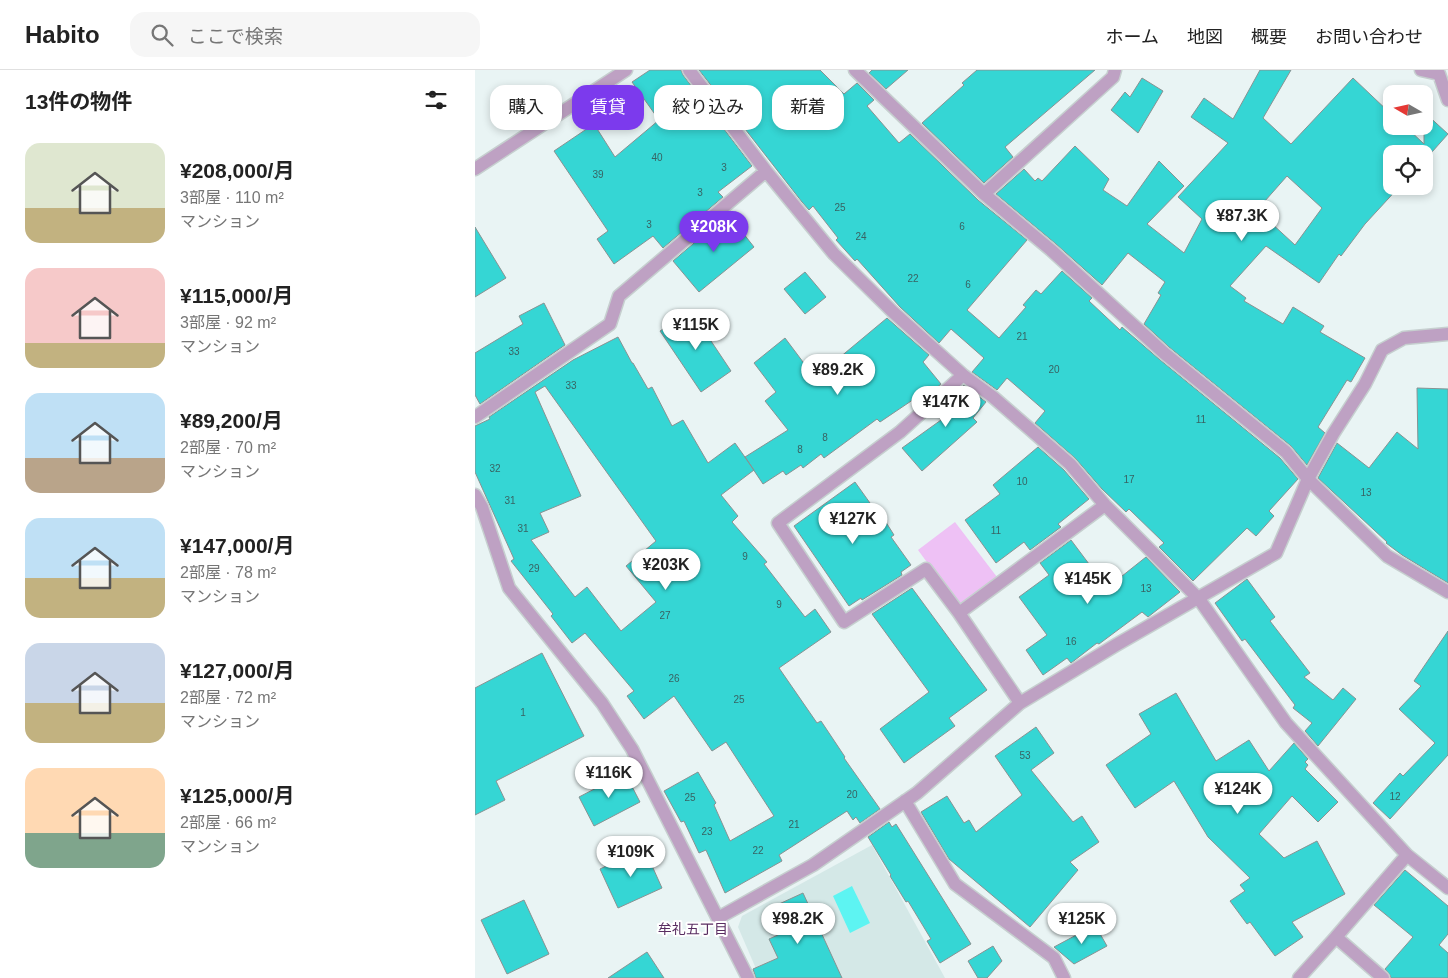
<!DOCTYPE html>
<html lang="ja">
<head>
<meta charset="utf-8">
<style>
	:root { --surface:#fff; --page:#f6f6f6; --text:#222; --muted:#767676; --line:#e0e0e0; --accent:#7c3aed }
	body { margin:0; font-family:Arial,"Noto Sans JP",sans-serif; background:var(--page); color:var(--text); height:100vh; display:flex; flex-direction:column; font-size:19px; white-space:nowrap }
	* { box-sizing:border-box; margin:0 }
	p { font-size:16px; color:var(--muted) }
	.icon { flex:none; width:28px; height:28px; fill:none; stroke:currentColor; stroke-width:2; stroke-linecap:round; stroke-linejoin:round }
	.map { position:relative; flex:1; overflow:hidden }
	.drawer { display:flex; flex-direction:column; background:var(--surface); width:475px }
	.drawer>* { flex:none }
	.hud { position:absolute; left:15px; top:15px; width:475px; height:45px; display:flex; gap:10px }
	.needle { width:32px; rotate:279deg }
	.fabs { position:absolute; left:908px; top:15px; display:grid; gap:10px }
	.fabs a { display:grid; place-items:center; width:50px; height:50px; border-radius:10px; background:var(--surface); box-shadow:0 2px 8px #0003; font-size:25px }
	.price { position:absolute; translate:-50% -42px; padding:0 11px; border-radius:18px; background:#fff; color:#222; font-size:16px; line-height:32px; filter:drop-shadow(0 1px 2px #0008) }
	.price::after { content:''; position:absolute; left:50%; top:30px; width:15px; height:11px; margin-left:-8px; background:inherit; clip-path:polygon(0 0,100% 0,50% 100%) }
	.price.current { background:var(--accent); color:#fff }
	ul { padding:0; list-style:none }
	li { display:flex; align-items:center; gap:15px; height:125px; padding:0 25px }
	li span { display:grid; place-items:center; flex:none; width:140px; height:100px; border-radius:15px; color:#555 }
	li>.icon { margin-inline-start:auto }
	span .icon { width:60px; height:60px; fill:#fffc; stroke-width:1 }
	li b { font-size:21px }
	h2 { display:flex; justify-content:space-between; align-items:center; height:60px; padding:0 25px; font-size:21px }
	.pill { padding:0 18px; border-radius:15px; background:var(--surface); box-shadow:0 2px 8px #0003; font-size:18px; line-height:45px }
	.pill.current { background:var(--accent); color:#fff }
	header { display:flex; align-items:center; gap:30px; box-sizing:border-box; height:70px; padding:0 25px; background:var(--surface); border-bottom:1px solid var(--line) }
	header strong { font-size:24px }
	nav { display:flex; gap:28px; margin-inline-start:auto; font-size:18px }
	.search { width:350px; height:45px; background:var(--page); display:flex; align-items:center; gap:12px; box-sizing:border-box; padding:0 18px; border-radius:15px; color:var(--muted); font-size:19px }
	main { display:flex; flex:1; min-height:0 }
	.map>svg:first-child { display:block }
</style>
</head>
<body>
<header>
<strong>Habito</strong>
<div class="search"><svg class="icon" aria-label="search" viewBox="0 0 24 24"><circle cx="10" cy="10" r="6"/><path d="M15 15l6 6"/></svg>ここで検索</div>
<nav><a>ホーム</a><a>地図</a><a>概要</a><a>お問い合わせ</a></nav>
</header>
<main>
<section class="drawer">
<h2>13件の物件<svg class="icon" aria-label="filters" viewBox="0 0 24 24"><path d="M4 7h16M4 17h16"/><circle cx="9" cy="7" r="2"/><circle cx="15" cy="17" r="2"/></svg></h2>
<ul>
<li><span style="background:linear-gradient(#dfe7d0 65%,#c2b280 0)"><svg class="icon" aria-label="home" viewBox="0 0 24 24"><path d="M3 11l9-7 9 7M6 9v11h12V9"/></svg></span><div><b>¥208,000/月</b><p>3部屋 · 110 m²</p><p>マンション</p></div></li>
<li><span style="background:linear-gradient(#f6c9c9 75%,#c2b280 0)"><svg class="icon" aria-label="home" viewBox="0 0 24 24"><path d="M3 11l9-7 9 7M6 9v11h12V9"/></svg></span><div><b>¥115,000/月</b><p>3部屋 · 92 m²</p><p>マンション</p></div></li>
<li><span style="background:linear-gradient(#bfe0f5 65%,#b9a48a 0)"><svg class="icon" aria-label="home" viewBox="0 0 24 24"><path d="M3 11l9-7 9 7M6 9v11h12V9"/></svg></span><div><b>¥89,200/月</b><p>2部屋 · 70 m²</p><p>マンション</p></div></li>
<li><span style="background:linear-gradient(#bfe0f5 60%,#c2b280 0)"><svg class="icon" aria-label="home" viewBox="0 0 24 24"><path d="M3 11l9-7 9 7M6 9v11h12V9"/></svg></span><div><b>¥147,000/月</b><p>2部屋 · 78 m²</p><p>マンション</p></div></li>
<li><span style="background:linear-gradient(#c9d6e8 60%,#c2b280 0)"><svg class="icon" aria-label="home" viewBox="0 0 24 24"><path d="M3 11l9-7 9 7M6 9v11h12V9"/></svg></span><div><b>¥127,000/月</b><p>2部屋 · 72 m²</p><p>マンション</p></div></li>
<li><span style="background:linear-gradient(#ffd9b3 65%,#7fa58c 0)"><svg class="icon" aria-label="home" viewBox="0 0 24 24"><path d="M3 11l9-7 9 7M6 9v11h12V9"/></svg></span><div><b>¥125,000/月</b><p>2部屋 · 66 m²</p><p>マンション</p></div></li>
</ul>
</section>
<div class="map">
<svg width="973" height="908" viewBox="0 0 973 908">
	<rect width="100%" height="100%" fill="#e9f4f4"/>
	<!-- built -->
	<path fill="#d4e8e7" d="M397,775L470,908H285L263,857L267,846Z"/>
	<!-- green -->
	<path fill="#eec1f5" d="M480,452L522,507L484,536L443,480Z"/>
	<!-- water -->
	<path fill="#5df4f2" d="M377,816L395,853L375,863L358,826Z"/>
	<!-- building -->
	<path fill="#35d6d4" stroke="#889292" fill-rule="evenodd" d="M175,0H206L208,5L277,96L243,122L248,127L188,178L178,166L139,194L122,169L133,161L79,81L119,54L140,87L184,50L157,12Z
		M224,0H345L369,24L382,13L399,30L392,36L424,73L435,64L503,130L552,170L492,240L524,268L551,237L548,235L561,220L566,224L587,201L617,228L614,231L645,260L647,257L684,289L805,388L823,409L794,441L799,446L781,466L772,458L718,511L684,477L689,473L654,439L651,442L627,419L600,388L560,353L570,341L532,308L522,320L497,302L509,288L476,259L464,273L425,237L382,189L380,191L361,170L363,168L338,136L334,140L327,132Z
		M397,0H433L411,19L394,3Z
		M502,0H620L530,77L538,87L509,113L447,53L489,15L487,13Z
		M785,0H816L788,48L816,74L878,8L916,44V56H930L949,74V42L973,64L949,91V84H916V116H925L890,154L866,186L864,184L844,213L791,176L755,216L771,228L769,231L808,254L818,237L849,256L845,262L890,288L876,312L872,310L843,357L850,363L832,395L816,376L694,277L669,254L686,225L683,223L690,212L653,183L627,215L581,174L521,124L549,99L560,111L563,108L567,111L600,76L634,109L628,120L652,136L684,91L709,116L672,154L709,183L727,149L703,127L753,73L716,47L729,28L758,49ZM812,106L847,138L820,175L782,140Z
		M667,8L688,21L663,63L636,40L650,22L655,27Z
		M253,144L279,177L224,222L198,191Z
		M0,157L31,208L0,227Z
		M330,202L351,227L330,244L309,219Z
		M69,233L90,275L5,334L0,325V283L48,254L44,246Z
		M216,241L256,301L226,322L185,261Z
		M412,248L454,285L448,292L466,314L451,327L448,323L405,352L402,349L349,388L346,384L328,398L326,395L311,405L308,401L288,414L270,387L313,360L290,331L301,322L279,293L310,268L340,308Z
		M143,267L157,293H158L173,319L177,317L197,356L208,350L233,393L260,373L279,400L246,425L263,446L257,452L292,492L289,494L330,547L340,539L356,562L304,598L342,653L346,651L370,687L369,688L405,739L385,753L381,747L378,750L372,741L304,785L307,791L250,823L231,780L224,783L209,751L206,752L189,721L223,702L241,733L239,735L255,771L299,746L251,672L237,681L199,626L169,649L152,626L159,621L110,563L97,573L76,546L78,544L36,491L39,489L0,402V356L15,349L14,347L98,290ZM70,316L181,471L151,496L181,532L146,561L112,517L100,527L56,470L74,462L65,443L106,426L60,322Z
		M489,315L511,332L498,348L502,352L447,401L427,378L466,350L460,341Z
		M942,318L973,319V513L927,485L911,473L912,472L843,408L862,373L894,398L922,362L943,379Z
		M563,377L589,400L614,429L583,454L586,457L555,480L549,472L521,493L490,450L525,424L518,415Z
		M380,412L405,447L407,446L419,465L416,467L436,495L426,502L427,505L387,530L386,528L374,536L319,456Z
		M596,470L632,518L671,487L705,522L673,547L667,542L624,574L622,573L600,590L596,593L592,588L568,605L551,580L572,565L544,527L574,505L565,493Z
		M772,509L800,547L795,551L835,603L829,607L858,630L868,618L881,629L843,676L830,661L837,653L818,638L820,635L770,569L767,571L740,533Z
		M437,518L512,620L474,648L480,656L429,693L405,659L454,622L397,544Z
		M973,561V685L915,749L898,733L925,703L928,706L960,673L924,639L946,616L939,611Z
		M67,583L109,666L21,711L30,730L0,745V618Z
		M701,623L741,691L774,670L794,701L819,673L833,689L830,692L833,695L830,699L863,732L843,752L817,726L784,764L809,788L842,771L870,824L817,852L828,867L800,886L775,852L772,854L755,831L770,821L765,815L775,808L733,767L699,711L660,738L631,695L676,664L664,644Z
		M561,657L579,683L556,700L598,752L607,746L624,772L595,792L603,800L555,857L474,789L446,742L472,726L489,753L494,750L501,762L547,725L520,686Z
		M150,703L165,732L119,756L104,727Z
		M414,752L417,757L421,754L496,874L465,893L452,871L456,869L433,831L431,832L415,806L416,805L393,767Z
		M169,778L187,818L143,838L125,799Z
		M930,800L973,836V864L964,875L973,883V908H916L915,905L910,899L938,867L899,835Z
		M328,823L367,908H281L278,899L303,888L294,869L303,865L291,840Z
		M49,830L74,884L32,904L6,850Z
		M620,855L632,876L599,894L579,877Z
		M518,876L527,891L512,908H503L493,891Z
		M172,882L189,908H133Z"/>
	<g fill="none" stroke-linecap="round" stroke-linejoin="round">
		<!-- minor casing -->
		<g stroke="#c6cfcf" stroke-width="15">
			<path id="minor" d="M214,0L291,101L359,184L418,242L488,305L518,327L595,394L630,435L724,529L811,653L932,785L973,818
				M380,0L509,124L576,180L689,283L811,382L833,409L912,486L973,522
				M946,0L964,4L973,30
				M0,99L151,0
				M509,124L638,7L640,0
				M488,305L425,362L303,453L369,552L451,499L484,543L545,633
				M0,347L135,254L144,226L291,101
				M0,425L7,437L34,518L127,633L157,679L273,908
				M484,543L630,435
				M430,731L480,814L579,888L589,908
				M243,848L338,795L442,723L545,633L641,575L801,483L833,409L858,364L890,314L907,280L929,268L973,264
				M824,908L861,867
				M908,908L861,867L932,785"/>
		</g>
		<!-- minor -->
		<use href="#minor" stroke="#bea1c3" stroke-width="12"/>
	</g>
	<g text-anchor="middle" stroke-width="4" stroke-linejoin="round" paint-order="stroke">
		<!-- number labels -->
		<g font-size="10" fill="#386363">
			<text x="182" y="91">40</text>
			<text x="249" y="101">3</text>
			<text x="123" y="108">39</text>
			<text x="225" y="126">3</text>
			<text x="365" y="141">25</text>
			<text x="174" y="158">3</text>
			<text x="487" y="160">6</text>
			<text x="386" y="170">24</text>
			<text x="438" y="212">22</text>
			<text x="493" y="218">6</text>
			<text x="547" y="270">21</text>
			<text x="39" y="285">33</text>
			<text x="579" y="303">20</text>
			<text x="96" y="319">33</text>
			<text x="726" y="353">11</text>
			<text x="350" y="371">8</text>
			<text x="325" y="383">8</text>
			<text x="20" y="402">32</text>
			<text x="654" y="413">17</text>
			<text x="547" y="415">10</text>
			<text x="891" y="426">13</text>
			<text x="35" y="434">31</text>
			<text x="48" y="462">31</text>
			<text x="521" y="464">11</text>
			<text x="270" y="490">9</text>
			<text x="59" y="502">29</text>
			<text x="671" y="522">13</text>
			<text x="304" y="538">9</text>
			<text x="190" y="549">27</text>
			<text x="596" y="575">16</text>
			<text x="199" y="612">26</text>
			<text x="264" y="633">25</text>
			<text x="48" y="646">1</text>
			<text x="550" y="689">53</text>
			<text x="377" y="728">20</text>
			<text x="920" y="730">12</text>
			<text x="215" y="731">25</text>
			<text x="319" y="758">21</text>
			<text x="232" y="765">23</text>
			<text x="283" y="784">22</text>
		</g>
		<!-- neighbourhood labels -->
		<g font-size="14" fill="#592d61" stroke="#fff">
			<text x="218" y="864">牟礼五丁目</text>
		</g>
	</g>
</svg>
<div class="fabs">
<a><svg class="needle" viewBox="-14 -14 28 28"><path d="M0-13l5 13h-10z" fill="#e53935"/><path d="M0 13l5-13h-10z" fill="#767676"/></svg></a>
<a><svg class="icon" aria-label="locate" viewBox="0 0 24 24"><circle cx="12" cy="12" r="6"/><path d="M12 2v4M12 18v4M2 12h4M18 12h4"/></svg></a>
</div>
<b class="price" style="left:767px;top:172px">¥87.3K</b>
<b class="price current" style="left:239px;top:183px">¥208K</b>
<b class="price" style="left:221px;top:281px">¥115K</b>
<b class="price" style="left:363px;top:326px">¥89.2K</b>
<b class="price" style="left:471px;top:358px">¥147K</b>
<b class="price" style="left:378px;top:475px">¥127K</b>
<b class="price" style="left:191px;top:521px">¥203K</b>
<b class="price" style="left:613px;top:535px">¥145K</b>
<b class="price" style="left:134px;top:729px">¥116K</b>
<b class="price" style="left:763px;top:745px">¥124K</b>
<b class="price" style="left:156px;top:808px">¥109K</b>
<b class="price" style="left:323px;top:875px">¥98.2K</b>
<b class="price" style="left:607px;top:875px">¥125K</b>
<div class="hud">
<a class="pill">購入</a>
<a class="pill current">賃貸</a>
<a class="pill">絞り込み</a>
<a class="pill">新着</a>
</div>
</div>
</main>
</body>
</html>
